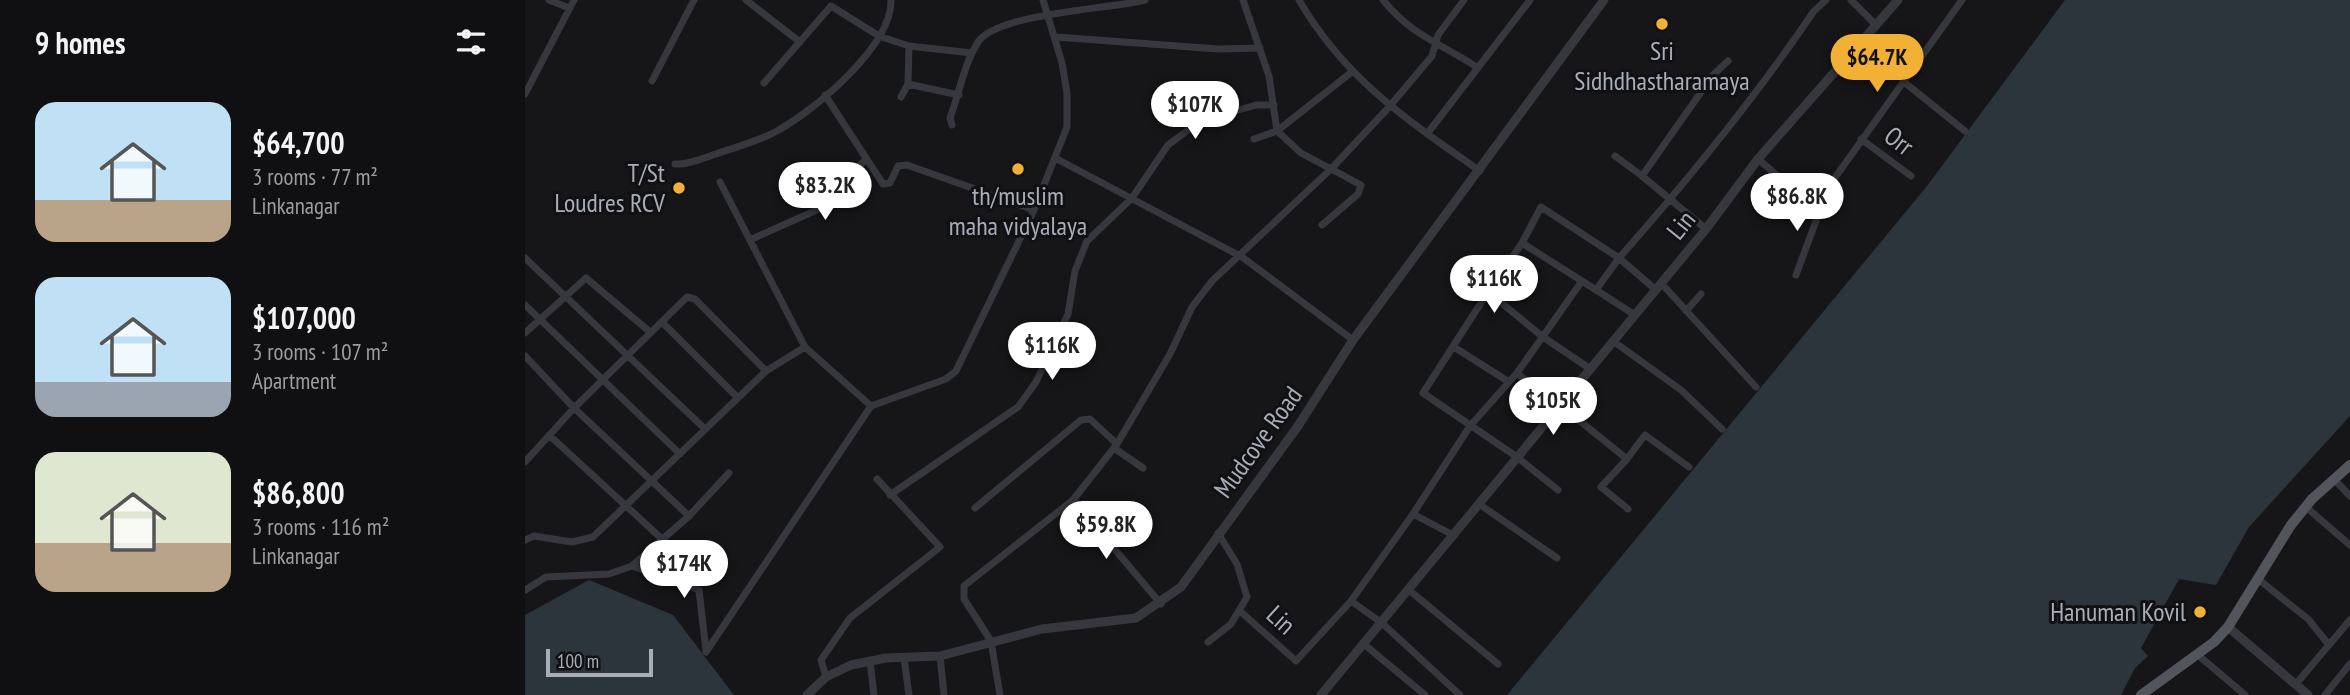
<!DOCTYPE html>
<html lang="en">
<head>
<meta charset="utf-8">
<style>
	:root { --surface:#101012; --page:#1e1e20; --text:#f1f3f6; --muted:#9c9d9f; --accent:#f2b134 }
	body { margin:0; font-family:"PT Sans Narrow",sans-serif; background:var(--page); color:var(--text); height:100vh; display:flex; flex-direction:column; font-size:26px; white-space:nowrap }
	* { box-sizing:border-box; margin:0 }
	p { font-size:23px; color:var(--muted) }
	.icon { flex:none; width:38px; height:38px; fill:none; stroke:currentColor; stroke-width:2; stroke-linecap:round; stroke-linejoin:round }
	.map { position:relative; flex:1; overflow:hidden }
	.drawer { display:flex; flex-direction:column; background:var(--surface); width:525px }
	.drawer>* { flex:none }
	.scale { position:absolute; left:21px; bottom:18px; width:107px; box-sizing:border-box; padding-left:7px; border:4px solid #a8adb8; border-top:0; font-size:19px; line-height:24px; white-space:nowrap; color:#a8adb8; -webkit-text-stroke:5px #111113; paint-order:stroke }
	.price { position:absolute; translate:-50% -60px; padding:0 16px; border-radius:24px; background:#fff; color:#222; font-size:23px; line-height:46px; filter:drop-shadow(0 2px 4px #0008) }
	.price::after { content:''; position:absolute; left:50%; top:42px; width:21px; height:16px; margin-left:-10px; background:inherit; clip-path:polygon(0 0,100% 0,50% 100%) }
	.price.current { background:var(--accent); color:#111 }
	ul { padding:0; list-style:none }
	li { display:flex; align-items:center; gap:21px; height:175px; padding:0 35px }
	li span { display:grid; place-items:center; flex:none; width:196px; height:140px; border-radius:21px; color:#555 }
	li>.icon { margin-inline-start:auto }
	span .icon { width:84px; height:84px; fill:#fffc; stroke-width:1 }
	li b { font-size:30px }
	h2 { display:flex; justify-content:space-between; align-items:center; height:84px; padding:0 35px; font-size:30px }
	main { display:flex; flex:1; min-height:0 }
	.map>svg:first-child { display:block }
</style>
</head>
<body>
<main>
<section class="drawer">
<h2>9 homes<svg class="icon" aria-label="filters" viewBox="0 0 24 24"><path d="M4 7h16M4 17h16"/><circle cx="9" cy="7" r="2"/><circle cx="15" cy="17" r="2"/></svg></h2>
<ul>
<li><span style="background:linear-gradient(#bfe0f5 70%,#b9a48a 0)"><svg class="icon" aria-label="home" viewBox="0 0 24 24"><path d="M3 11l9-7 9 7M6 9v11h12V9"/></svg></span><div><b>$64,700</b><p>3 rooms · 77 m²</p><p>Linkanagar</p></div></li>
<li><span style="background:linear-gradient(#bfe0f5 75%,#9aa5b1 0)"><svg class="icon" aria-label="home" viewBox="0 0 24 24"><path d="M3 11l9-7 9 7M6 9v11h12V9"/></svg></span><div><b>$107,000</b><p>3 rooms · 107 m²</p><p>Apartment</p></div></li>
<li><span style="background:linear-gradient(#dfe7d0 65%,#b9a48a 0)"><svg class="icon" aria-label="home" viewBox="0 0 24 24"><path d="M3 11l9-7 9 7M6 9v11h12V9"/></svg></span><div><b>$86,800</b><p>3 rooms · 116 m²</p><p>Linkanagar</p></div></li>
</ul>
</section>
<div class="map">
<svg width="1825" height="695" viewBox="0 0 1825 695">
	<rect width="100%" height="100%" fill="#161618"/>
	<!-- water -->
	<path fill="#2c353c" d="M1540,0H1825V416L1724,527L1691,585L1654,579L1616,648L1623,656L1610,668L1596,695H982L1402,186Z
		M64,580L148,615L209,695H0V615Z"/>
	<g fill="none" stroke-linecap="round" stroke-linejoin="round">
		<!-- minor -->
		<path stroke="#37383d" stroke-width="7" d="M24,0L44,8
			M221,0L275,42
			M718,0L744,76L752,131L776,153L836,185L833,194L797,225
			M774,0C819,78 883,121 955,171
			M858,0C888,37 916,43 953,68
			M1326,0L1351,25
			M531,37L693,49L735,48
			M127,81L169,0
			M1379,82L1440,131
			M239,83L306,6L354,36L384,46L447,53
			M383,84L434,95
			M0,94L49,0
			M647,94L670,125
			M300,95L358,184L365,183L373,166L382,165L509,210
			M376,97L383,84L384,46
			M427,125L425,118C434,94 439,64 453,42C472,13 586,9 620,0
			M902,134L1005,0
			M729,139L752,131L828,71
			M1336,139L1386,176
			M1090,156L1117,176
			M532,159L717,257L828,340
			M1233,159L1262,184L1296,204
			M150,164C163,165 178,158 191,154C211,147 234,141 252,131C290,110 367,46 366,0
			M195,182L280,347L346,406
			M1181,229L1117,176L1188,75L1203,61
			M227,239L294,209L340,160
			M997,243L1016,207L1094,258L1071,290
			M0,258L180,429
			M1271,275L1304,186L1437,0
			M1136,283L1231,387
			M1131,290L1094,258C1163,180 1230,98 1289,11L1301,0
			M963,292L997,243L1057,281
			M0,305L155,454
			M1161,311L1176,294
			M137,322L213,398
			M0,333L61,278L125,332
			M1088,341L1156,390L1197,429
			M929,347L984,382
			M0,356L49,408L164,516
			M992,373L1033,408
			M1035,405L1102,459L1076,487L1103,509
			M24,435L137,539
			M589,448L618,468
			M1102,459L1120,435L1164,467
			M0,462L49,408L162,297L170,299L241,371
			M1810,480L1825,496
			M1033,490L992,457L898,393L963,292L1018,337L1064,368
			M365,495L493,407L511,382L543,314L550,271L562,241L607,198L643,145L670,125L696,115L731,105H749
			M548,500L636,604
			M954,504L1032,558
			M1781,507L1825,545
			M450,508L556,420L565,419L592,444
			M928,535L888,514L945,426L992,373L1057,281L1110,315
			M0,540L9,536L47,542L68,537L241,371L280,347
			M107,566L164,516L204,473
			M1733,579L1783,619L1804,645
			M0,590L21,577L84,574L107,566L174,590L181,651
			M884,590L973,664
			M826,601L857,623L935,695
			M715,611L771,661L826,601L888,514
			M683,642L706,624L722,597L712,564L693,533
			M840,645L900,695
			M181,652L346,406L421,379L431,371L509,210L542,127V93L537,63L518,0
			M1673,655L1720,695
			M415,656L419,695
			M379,658L384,695
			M345,661L349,695
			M301,677L296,660L325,618L415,547L352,479
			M1771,684L1825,620
			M475,695L466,641L439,599V586L548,500L592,444L645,354L667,307L687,281L807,168L864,107L907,56L913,35L939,0
			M1800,695L1825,664"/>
		<!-- tertiary -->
		<path stroke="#37383d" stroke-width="9" d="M1703,627L1783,695
			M282,695L301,677L326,665L361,658L415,656L517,629L611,618L656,587L773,426L828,340L1079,0
			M796,695L1181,229L1233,159L1373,0"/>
		<!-- primary -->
		<path stroke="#53555c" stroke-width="10" d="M1616,695L1689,642L1703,627L1766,525L1787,499L1825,465"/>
	</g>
	<!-- markers -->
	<g fill="#f2b134" stroke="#111113" stroke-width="2.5">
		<circle cx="1137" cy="24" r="7"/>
		<circle cx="493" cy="169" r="7"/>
		<circle cx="154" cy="188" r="7"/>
		<circle cx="1675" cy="612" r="7"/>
	</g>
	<g text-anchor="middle" stroke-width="6" stroke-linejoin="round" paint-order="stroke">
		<!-- poi labels -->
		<g font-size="26" fill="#a8adb8" stroke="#111113">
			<text x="1137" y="60">Sri<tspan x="1137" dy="30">Sidhdhastharamaya</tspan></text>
			<text x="140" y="182" text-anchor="end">T/St<tspan x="140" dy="30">Loudres RCV</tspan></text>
			<text x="493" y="205">th/muslim<tspan x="493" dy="30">maha vidyalaya</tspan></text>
			<text x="1661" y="621" text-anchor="end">Hanuman Kovil</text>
		</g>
		<!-- street labels -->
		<g font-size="26" fill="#a8adb8" stroke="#111113">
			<text transform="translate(1374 141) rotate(37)" y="9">Orr</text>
			<text transform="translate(1156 225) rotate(-51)" y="9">Lin</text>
			<text transform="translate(733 442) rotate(-54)" y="9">Mudcove Road</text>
			<text transform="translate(756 620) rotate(42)" y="9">Lin</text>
		</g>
	</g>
</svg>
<div class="scale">100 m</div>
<b class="price current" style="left:1352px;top:94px">$64.7K</b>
<b class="price" style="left:670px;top:141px">$107K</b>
<b class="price" style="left:300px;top:222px">$83.2K</b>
<b class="price" style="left:1272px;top:233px">$86.8K</b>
<b class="price" style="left:969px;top:315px">$116K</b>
<b class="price" style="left:527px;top:382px">$116K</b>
<b class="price" style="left:1028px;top:437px">$105K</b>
<b class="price" style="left:581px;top:561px">$59.8K</b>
<b class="price" style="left:159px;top:600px">$174K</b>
</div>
</main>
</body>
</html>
